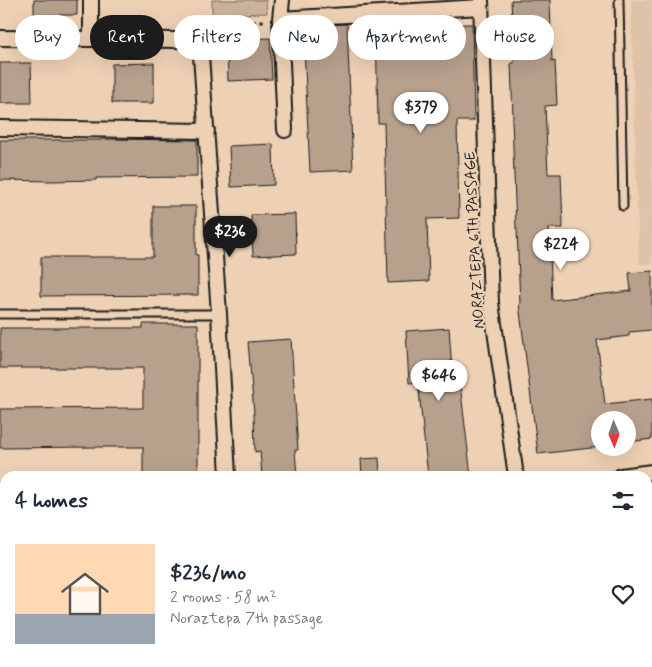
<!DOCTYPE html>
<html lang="en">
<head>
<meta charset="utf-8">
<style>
	:root { --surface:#fff; --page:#f6f6f7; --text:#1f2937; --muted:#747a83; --accent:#1c1c1c }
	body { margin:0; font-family:Mynerve,sans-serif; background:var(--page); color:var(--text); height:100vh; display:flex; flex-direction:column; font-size:19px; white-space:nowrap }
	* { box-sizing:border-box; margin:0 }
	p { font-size:16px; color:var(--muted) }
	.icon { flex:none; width:28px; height:28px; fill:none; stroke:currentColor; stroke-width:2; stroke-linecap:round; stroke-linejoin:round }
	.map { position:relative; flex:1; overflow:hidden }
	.drawer { position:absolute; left:0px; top:471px; width:652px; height:196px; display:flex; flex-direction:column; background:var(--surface); border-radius:15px 15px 0 0; box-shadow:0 5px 20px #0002 }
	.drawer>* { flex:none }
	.top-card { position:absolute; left:15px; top:15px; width:622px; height:45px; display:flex; gap:10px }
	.needle { width:32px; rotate:178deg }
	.buttons { position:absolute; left:591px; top:411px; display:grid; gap:10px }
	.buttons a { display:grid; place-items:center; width:45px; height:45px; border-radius:50%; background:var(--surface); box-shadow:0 5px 20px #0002; font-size:25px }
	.price { position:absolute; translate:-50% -42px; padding:0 11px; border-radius:18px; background:#fff; color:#222; font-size:16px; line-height:32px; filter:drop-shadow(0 1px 2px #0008) }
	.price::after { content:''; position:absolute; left:50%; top:30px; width:15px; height:11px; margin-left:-8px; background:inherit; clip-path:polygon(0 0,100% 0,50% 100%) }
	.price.active { background:var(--accent); color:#fff }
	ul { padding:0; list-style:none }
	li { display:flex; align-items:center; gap:15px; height:125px; padding:0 15px }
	li span { display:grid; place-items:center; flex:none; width:140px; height:100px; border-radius:0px; color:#555 }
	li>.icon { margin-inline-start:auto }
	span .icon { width:60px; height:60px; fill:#fffc; stroke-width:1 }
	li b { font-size:21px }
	h2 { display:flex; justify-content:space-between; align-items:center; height:60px; padding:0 15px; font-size:21px }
	.tag { padding:0 18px; border-radius:22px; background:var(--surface); box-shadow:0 5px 20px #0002; font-size:18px; line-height:45px }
	.tag.active { background:var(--accent); color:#fff }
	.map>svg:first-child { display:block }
</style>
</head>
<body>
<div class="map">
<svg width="652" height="667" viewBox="0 0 652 667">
	<rect width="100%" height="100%" fill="#eed1b5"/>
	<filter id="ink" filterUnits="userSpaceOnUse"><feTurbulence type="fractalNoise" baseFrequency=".02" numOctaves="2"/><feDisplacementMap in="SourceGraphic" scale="10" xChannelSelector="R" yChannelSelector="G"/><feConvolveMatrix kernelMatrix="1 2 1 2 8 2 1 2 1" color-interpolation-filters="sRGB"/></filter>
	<g filter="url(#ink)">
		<!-- built -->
		<path fill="#dec3a9" d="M631,0H652V264H639Z"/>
		<!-- green -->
		<path fill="#ccb39c" stroke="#74685c" d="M212,0H266L267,13L212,15Z"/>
		<!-- building -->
		<path fill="#b7a18d" stroke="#1c1c1c" d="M34,0H77V15H34Z
			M511,0H550L552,62L555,61L557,105L545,106L548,174H561L563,228H549L552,300L631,291L629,273L652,271V330L629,332V336L597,340L605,404L652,399V439L628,442V420H600V447L538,454L519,304H520L517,229H516L512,119H513L511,63H514Z
			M347,24L353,170L310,172L303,26Z
			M472,24L474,121H457L459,218L427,219L429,281L388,283L384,123H378L376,26Z
			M270,38L272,79L228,81L227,40Z
			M0,63H31L32,103H0Z
			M154,63V103H112V64Z
			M101,139L197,140V177L96,178V180L52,181L0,180V140H101Z
			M273,144L274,185L231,187L229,146Z
			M153,206H196V255H198V295L41,296V257H153Z
			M295,214L296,254L253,256L251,215Z
			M143,324H198V476H143V447H96L0,448V409L143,408V368H0V328H143Z
			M449,328L453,384H460L471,476H428L418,382L409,383L406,331Z
			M291,339L298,450H295L297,476H262L260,451L255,452L254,413L248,342Z
			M379,458L380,476H362L361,459Z"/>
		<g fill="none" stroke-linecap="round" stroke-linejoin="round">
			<!-- lane casing -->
			<g stroke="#1c1c1c" stroke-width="11">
				<path id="lane" d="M619,0L623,206
					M0,314H219"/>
			</g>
			<!-- street casing -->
			<g stroke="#1c1c1c" stroke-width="18">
				<path id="street" d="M91,0V39
					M282,0L280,19L285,130
					M481,0L491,303L516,476
					M280,19L481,7
					M0,38L177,40L200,41L219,314L228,476
					M0,128L207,131
					M621,476L652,472
					M0,504H5
					M0,643H5
					M253,662L254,667
					M545,662L546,667
					M91,667V662"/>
			</g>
			<!-- path -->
			<path stroke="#1c1c1c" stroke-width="3" stroke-dasharray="4 4" stroke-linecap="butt" d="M207,29L209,24L265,21"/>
			<!-- lane -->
			<use href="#lane" stroke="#eed1b5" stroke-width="7"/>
			<!-- street -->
			<use href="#street" stroke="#eed1b5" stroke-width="14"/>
		</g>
	</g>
	<g text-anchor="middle" stroke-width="4.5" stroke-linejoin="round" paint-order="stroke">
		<!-- street labels -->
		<g font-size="15" fill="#1c1c1c" stroke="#eed1b5">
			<text transform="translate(474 240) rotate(-93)" y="5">NORAZTEPA 6TH PASSAGE</text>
		</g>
	</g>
</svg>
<div class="buttons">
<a><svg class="needle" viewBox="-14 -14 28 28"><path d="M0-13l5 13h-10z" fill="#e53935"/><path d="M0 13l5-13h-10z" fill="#747a83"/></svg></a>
</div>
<b class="price" style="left:421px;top:134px">$379</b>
<b class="price active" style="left:230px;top:258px">$236</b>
<b class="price" style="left:561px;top:271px">$224</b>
<b class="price" style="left:439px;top:402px">$646</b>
<div class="top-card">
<a class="tag">Buy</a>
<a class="tag active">Rent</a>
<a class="tag">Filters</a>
<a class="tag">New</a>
<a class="tag">Apartment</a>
<a class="tag">House</a>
</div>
<section class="drawer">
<h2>4 homes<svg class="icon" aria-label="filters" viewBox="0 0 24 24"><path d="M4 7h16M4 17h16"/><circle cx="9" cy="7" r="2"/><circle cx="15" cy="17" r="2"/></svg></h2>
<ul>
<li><span style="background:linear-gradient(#ffd9b3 70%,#9aa5b1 0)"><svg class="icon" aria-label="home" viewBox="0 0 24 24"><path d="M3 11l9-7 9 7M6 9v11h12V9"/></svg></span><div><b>$236/mo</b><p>2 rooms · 58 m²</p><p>Noraztepa 7th passage</p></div><svg class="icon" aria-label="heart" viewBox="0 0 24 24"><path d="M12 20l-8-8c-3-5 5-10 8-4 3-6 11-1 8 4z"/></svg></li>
</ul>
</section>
</div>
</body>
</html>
